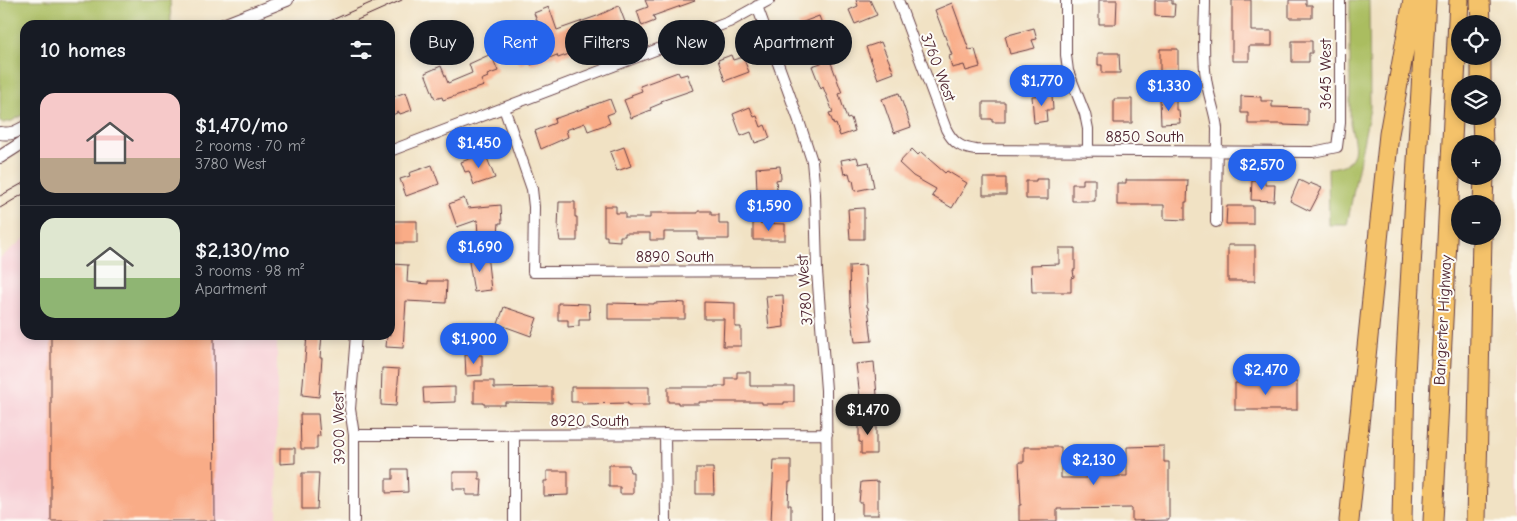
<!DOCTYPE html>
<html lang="en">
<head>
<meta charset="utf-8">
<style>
	:root { --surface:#171b24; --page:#20242c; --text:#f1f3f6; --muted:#9ea1a6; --line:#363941; --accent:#2563eb }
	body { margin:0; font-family:"Comic Neue",sans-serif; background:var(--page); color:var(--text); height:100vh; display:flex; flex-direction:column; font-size:19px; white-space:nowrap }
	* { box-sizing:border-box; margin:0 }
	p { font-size:16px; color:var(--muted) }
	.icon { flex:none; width:28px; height:28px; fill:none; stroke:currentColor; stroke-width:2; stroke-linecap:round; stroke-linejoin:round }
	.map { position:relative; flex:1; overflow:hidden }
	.details { position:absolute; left:20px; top:20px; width:375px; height:320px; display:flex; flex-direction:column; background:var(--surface); border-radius:15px; box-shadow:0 2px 8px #0003 }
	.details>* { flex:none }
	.banner { position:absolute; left:410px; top:20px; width:475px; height:45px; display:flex; gap:10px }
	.controls { position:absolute; left:1451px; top:15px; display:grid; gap:10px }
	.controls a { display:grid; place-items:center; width:50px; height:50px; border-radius:50%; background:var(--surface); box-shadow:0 2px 8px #0003; font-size:25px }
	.price { position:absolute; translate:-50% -42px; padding:0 11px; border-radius:18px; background:var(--accent); color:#fff; font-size:16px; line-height:32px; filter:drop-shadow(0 1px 2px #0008) }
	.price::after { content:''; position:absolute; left:50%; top:30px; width:15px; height:11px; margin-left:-8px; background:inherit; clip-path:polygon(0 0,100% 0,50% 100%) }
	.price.on { background:#222; color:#fff }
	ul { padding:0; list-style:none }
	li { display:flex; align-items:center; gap:15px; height:125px; padding:0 20px }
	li+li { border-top:1px solid var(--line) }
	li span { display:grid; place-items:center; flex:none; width:140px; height:100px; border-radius:15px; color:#555 }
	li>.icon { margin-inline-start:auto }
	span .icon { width:60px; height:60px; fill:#fffc; stroke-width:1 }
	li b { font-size:21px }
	h2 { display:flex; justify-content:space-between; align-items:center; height:60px; padding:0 20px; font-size:21px }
	.tag { padding:0 18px; border-radius:22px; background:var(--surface); box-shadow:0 2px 8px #0003; font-size:18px; line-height:45px }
	.tag.on { background:var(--accent); color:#fff }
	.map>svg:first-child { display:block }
</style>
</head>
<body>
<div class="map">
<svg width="1517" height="521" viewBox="0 0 1517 521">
	<rect width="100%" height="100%" fill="#fdfcf7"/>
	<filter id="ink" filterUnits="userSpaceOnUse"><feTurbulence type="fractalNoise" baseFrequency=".02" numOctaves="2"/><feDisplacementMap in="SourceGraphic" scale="10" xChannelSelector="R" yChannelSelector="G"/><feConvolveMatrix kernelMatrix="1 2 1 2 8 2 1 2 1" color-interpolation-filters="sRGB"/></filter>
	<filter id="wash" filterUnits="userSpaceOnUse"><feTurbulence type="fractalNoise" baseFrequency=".0096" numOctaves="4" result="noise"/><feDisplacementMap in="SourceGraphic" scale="20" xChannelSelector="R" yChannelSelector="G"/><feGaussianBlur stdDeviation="1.12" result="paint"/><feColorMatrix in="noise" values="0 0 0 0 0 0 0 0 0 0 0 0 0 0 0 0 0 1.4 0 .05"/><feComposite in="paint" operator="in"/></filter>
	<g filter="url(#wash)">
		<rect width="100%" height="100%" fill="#f1e2c4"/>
		<!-- built -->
		<path fill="#f7cfd5" d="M1517,149V521H1516Z
			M25,238V335H277V521H0V258Z"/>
		<!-- green -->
		<path fill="#aabd61" stroke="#7a6e46" d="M0,0H170L171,25H25V114L12,121L3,123L0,122Z
			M1350,0H1369L1370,108L1347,225H1329L1328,168C1360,166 1357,148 1350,124Z"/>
		<g id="blocks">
			<!-- building -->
			<path fill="#f9ac87" d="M645,0H694L695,1L653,16L655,21L642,26L637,11L648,7Z
				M856,0H870L877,15L855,24L849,10L858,6Z
				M1099,0H1117L1116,24H1099Z
				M1155,0H1172V4H1175L1174,17L1155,16Z
				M1232,0H1251V31H1272V46H1249V61H1232Z
				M1289,0H1306V5H1312V18H1289Z
				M952,3L969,50L975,49L980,67L966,71L964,65L952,68L949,56L952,55L935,10Z
				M619,6L625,22L617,26L618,27L609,31L612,37L598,43L597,39L570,48L572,53L558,58L557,55L531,65L529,61L520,64L512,41L541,31L534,13L549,7L557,30L597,16Z
				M819,16L824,29L819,31L822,39L806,45L798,24Z
				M1034,28L1037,39L1032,40L1035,48L1010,54L1005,36Z
				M1292,41H1312V53H1309V62H1292Z
				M881,42L894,73L878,79L866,47Z
				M1160,49H1178V73H1160Z
				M1098,53H1119L1120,73H1102V65H1098Z
				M491,54L498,71L487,75L488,77L481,80L484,86L443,100L442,97L435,99L425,73L441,66L448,83L472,73L469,64Z
				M731,55L733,60L743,57L749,72L725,81L718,60Z
				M830,60L842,93L839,94L847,119L851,118L855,131L840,136L836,124L834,125L829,113L833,112L823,87L821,89L812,66Z
				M678,72L680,76L687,74L693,90L661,101L662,103L650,108L651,110L631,118L624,100L632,97L631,95L642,91L640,86Z
				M406,92L412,110L400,114L399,112L390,116V98Z
				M899,93L911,127L894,133L882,99Z
				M1052,95L1053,110H1046L1047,121L1034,123L1032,96Z
				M1241,96L1261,97V101H1272V107L1308,108V126L1284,125V124H1248V113H1241Z
				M610,99L615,112L607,115L610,123L588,131L585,123L566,130L568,137L541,149L535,131L555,123L554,119Z
				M1114,99H1132V123H1114Z
				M1160,99H1176V110H1179L1180,123L1161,124Z
				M983,102H1005V122H992V119H983Z
				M750,107L754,117L757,116L761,127L765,125L770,138L755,143L751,132L741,136L733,114Z
				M624,147L631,166L617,171L610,152Z
				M912,149L918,155L921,152L945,173L947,171L967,183L952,208L932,196L936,189L913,176L899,163Z
				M485,153L495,178L474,185L469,171L465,172L461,162Z
				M857,157L859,164L869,162L874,187L855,191L853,180L851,181L849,173L844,174L841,160Z
				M432,165L439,184L406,196L400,179L410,176L409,173Z
				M780,166L781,179L776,180L777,189L757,190L756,168Z
				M983,178H1006V195H983Z
				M1036,179H1048V199H1026V181H1036Z
				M1083,179H1095V201H1072V184H1083Z
				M1126,180H1188L1187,202H1185V220L1164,219V205H1117V183H1126Z
				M1252,180L1265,181V185H1275L1274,201L1251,200Z
				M1299,180L1309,185L1310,183L1322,188L1310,211L1290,201Z
				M464,198L468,208L501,205L502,223H499L498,234L478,235L477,220L457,227L449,204Z
				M559,202H575V217H577V241H560L558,229Z
				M604,206H616V213H625V218H650V213H698V211H711V215H719V224H729V239H698V232H664V240H650V233H625V236H620V241L607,240V236H604Z
				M1227,206H1253V224H1226Z
				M864,208V239H850L848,209Z
				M392,221H417V243H392Z
				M753,223L785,224V240H753Z
				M1228,245H1255V281H1228Z
				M1059,248H1075V270H1073L1074,277L1071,278V292H1032L1031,265L1059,264Z
				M487,254L491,290L474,292L468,256Z
				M391,264L408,265L407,282L428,284V281H447L446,303L406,301L403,348L386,347L387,335H390Z
				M865,265L867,307H868L872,341L855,342L850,303L849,266Z
				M783,295L784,327L769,329L766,296Z
				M674,302L685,303V319H608V303L654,304V303Z
				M704,302L735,303V327H741V346H723L724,319H704Z
				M558,303L589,304L590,319H579V326L568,327V320H558Z
				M504,307L537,318L531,336L498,324Z
				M51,335H214L215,521H51Z
				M307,335H322L320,358H322L319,397L302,395Z
				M465,355H482V375L466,376Z
				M874,362L877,395L860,397L856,364Z
				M382,368L399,369L396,406L381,405Z
				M737,372H750V386H794V402H784V404H762V402H699V404H678V402H668V387H715V386H726V378H737Z
				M474,381H494V388L552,387V403L505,402V405H484V403H474Z
				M1297,382V410H1235V383Z
				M455,387V402L424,403L423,388Z
				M571,387H649V405H628V403L582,404V402H571Z
				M300,414H318L320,436H317V449H301Z
				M859,419H876V454H861V442H859Z
				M1164,446V462H1169V520L1132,521V508L1057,509V521H1019V505H1021L1019,462H1024V447H1061V478H1087V472H1103V476H1127V447Z
				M280,448H295V463L280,464Z
				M774,460H791V482H789L788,505H791V521H771Z
				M609,465H629L630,472H633V494H620V487H609Z
				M696,468H713L714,494H696Z
				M393,469H407L408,492L386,493V479H393Z
				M547,471H568V495L544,496V481H547Z
				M453,472H479V479H482L481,495H466V489H453Z
				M302,473H319L317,509H302Z
				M878,481V515H862V503H859L861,482Z"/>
		</g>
	</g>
	<g filter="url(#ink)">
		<use href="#blocks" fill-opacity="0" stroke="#633c42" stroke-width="1"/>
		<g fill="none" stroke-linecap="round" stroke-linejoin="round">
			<!-- minor casing -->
			<g stroke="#633c42" stroke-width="12">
				<path id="minor" d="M898,0L946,129C953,143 961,148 976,150L1313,152L1337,147L1340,123V0
					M1066,0V55L1068,71L1085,114L1088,129V151
					M1205,0C1205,26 1202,53 1206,78C1208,95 1215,111 1217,128L1216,222
					M757,6L798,118L812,161L815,194L817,271L826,390L827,521
					M504,108L532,189L534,207L533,272L817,271
					M390,151L729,22L769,0
					M665,434L666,521
					M354,435L827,434
					M514,435V521
					M354,521V435L350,409L356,335"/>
			</g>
			<!-- tertiary casing -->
			<g stroke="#633c42" stroke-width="14">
				<path id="tertiary" d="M223,25L287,0
					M0,133C10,135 16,132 25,127
					M0,157L25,141"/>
			</g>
			<!-- motorway casing -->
			<g stroke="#633c42" stroke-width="21">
				<path id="motorway" d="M1480,0L1481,24
					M1481,56V84
					M1482,116L1483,144
					M1483,204L1484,176
					M1349,521L1389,134L1413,0
					M1402,521L1405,375L1426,0
					M1433,521L1459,0
					M1476,521L1482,236"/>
			</g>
			<!-- minor -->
			<use href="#minor" stroke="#fff" stroke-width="10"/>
			<!-- tertiary -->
			<use href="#tertiary" stroke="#fff" stroke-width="12"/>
			<!-- motorway -->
			<use href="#motorway" stroke="#f4c26a" stroke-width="19"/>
			<!-- tram -->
			<path stroke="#4a1f2b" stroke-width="1" d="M321,25L377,0
				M346,25L402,0
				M0,196L25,182
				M0,208L25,193"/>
		</g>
	</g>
	<g text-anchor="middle" stroke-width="4" stroke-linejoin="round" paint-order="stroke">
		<!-- street labels -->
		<g font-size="16" fill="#4a1f2b" stroke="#fdfcf7">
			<text transform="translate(939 67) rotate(69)" y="6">3760 West</text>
			<text transform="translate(1325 74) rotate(-90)" y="6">3645 West</text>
			<text x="1145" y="142">8850 South</text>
			<text x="675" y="262">8890 South</text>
			<text transform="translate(804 290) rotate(-94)" y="6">3780 West</text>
			<text transform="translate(1442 320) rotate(-87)" y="6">Bangerter Highway</text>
			<text x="590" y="426">8920 South</text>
			<text transform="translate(338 428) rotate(-91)" y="6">3900 West</text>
		</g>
	</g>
</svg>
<div class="controls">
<a><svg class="icon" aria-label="locate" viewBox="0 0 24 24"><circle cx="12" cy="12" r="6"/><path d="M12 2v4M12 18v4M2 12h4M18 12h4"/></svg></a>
<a><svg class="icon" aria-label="layers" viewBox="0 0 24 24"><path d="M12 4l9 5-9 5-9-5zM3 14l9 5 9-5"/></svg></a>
<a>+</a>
<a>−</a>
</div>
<b class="price" style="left:1042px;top:107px">$1,770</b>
<b class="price" style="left:1169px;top:112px">$1,330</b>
<b class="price" style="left:479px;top:169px">$1,450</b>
<b class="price" style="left:1262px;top:191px">$2,570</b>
<b class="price" style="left:769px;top:232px">$1,590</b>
<b class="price" style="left:480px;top:273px">$1,690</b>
<b class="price" style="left:474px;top:365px">$1,900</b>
<b class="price" style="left:1266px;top:396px">$2,470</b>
<b class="price on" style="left:868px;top:436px">$1,470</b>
<b class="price" style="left:1094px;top:486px">$2,130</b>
<div class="banner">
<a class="tag">Buy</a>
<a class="tag on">Rent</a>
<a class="tag">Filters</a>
<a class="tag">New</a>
<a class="tag">Apartment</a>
</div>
<section class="details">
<h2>10 homes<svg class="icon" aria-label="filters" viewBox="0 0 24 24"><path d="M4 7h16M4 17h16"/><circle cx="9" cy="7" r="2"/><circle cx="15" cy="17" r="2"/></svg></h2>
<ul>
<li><span style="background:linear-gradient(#f6c9c9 65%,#b9a48a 0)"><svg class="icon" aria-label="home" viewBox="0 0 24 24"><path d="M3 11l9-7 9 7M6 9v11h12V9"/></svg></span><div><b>$1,470/mo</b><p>2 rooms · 70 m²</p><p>3780 West</p></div></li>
<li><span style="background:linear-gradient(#dfe7d0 60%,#8fb573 0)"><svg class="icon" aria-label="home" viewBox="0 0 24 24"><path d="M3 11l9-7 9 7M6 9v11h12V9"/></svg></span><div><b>$2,130/mo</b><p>3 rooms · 98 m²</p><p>Apartment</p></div></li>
</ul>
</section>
</div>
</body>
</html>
